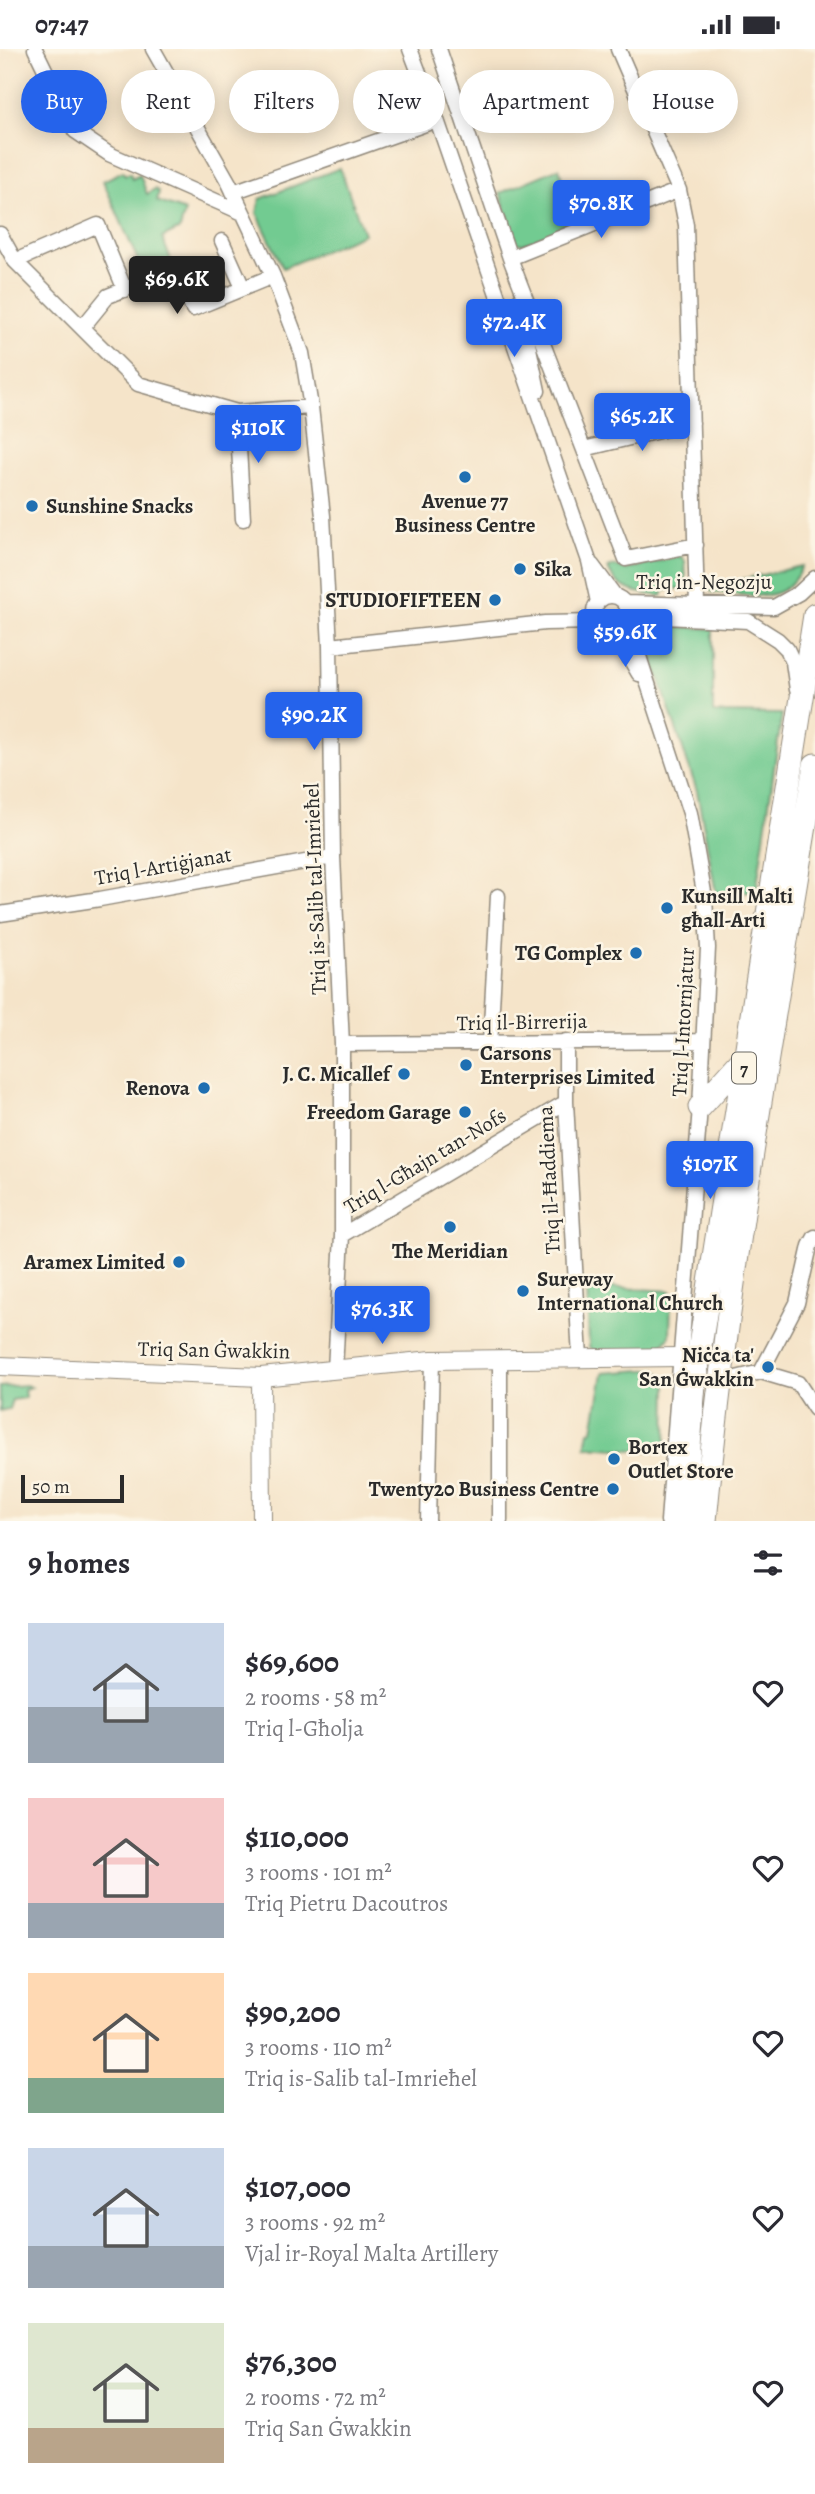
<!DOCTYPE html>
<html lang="en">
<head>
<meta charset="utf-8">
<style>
	:root { --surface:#fff; --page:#f7f7f7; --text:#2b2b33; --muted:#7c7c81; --accent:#2563eb }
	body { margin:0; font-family:Alegreya,serif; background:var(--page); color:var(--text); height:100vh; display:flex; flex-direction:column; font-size:26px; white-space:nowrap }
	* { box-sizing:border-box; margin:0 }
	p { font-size:23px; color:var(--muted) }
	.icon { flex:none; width:38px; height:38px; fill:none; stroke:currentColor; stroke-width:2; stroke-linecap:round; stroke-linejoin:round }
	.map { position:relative; height:1472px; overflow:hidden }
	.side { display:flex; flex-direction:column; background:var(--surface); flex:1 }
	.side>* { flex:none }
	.guide { position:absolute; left:21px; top:21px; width:774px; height:63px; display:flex; gap:14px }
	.scale { position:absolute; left:21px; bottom:18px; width:103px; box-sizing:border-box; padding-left:7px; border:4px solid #2b2b2b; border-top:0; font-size:19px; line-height:24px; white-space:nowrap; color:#2b2b2b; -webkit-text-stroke:5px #fcf5e5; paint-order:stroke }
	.price { position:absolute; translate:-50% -60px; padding:0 16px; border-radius:7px; background:var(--accent); color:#fff; font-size:23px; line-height:46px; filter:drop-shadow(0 2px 4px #0008) }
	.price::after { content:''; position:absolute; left:50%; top:42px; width:21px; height:16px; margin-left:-10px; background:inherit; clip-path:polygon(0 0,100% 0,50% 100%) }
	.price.selected { background:#222; color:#fff }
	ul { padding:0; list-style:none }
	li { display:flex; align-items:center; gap:21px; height:175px; padding:0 28px }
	li span { display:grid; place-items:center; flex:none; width:196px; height:140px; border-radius:0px; color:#555 }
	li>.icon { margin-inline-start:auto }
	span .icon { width:84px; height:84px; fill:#fffc; stroke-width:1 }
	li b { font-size:30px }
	h2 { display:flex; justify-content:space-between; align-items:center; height:84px; padding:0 28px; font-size:30px }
	.chip { padding:0 24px; border-radius:32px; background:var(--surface); box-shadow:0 4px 18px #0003; font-size:24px; line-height:63px }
	.chip.selected { background:var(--accent); color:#fff }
	.status { display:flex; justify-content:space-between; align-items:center; height:49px; padding:0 35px; background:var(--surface); direction:ltr }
	.status svg { height:19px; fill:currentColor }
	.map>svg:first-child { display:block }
</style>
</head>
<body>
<div class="status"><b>07:47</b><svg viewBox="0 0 49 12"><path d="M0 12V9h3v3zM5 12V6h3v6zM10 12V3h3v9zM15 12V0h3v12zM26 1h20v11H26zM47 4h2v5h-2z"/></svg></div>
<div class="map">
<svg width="815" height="1472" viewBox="0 0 815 1472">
	<rect width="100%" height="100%" fill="#fcf5e5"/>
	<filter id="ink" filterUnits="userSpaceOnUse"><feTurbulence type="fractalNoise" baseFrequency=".0143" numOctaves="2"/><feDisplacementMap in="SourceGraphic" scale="14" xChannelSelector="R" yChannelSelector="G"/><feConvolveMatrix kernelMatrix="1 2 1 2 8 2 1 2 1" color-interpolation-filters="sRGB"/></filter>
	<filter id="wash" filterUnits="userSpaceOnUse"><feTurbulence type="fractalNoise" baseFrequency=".00686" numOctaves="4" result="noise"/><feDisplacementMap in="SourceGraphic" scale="28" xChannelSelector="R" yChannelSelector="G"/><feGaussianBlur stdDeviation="1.57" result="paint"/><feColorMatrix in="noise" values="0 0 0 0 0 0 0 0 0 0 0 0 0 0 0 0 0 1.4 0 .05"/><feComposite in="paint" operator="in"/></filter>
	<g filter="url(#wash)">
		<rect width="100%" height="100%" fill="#f5e4c9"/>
		<!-- green -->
		<path fill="#72cb91" stroke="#4e7b5e" stroke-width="2" d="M340,119L364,185L283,219L257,164L260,150Z
			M559,119L575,175L523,195L517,194L500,144Z
			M123,122L125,126L130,124L132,130L140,126L147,145L155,140L159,143L157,152L185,162L180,180L162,189L171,211L143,223L103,132Z
			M681,507L685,512L686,533L683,539L664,541L662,547C641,545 616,542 608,519L615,517L625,521Z
			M802,517C784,559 751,545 712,543L708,538Z
			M650,576L713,580V664L782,665L756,843L716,844L697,742L644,585L647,578Z
			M587,1237L671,1242L670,1287L656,1304H599L589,1298Z
			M657,1320L667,1333L666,1403L586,1398L589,1382L593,1381L603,1324Z
			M26,1336L31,1338L24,1340L25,1349L12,1351L9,1360L0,1362V1338Z"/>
	</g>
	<g filter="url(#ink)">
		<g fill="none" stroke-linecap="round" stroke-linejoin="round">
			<!-- minor casing -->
			<g stroke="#90887a" stroke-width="17">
				<path id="minor" d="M35,0L75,82L109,105L243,164
					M153,0L229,134L273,227L302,304L311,358L323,467L330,597L333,808L342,995V1186L335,1321
					M410,0L437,71L589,512L598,553
					M439,0L510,209L626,510L696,496
					M618,0L679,141L686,176L697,556
					M233,143L437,71
					M0,185L15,212L138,335L237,363L311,358
					M222,192L243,239
					M510,209L679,141
					M15,212L98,176L125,241
					M519,252L538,342
					M82,279L108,247L175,220L193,260L273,227
					M237,363L243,470
					M584,400L692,374
					M592,516L615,547
					M594 564a17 17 0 1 1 34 0a17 17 0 1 1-34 0Z
					M625,554L774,558L799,544L815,529
					M628,569L644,567L748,572L778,591L787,600L793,613L797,641
					M625,575L632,586L690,764L705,849L708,899L700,1058L668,1472
					M607,581L623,598L639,625
					M330,597L545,574L597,573
					M0,865L100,850L333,808
					M566,992V1053L580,1309
					M342,995L702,992
					M490,995L498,847
					M342,1186L566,1053
					M500,1309V1472
					M761,1323L798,1334L815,1360
					M719,1333L761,1323L797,1254L810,1197L815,1188
					M428,1472L432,1311"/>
			</g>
			<!-- tertiary casing -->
			<g stroke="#90887a" stroke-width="20">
				<path id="tertiary" d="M0,1317L261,1328L432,1311L679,1308
					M261,1328L262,1472"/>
			</g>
			<!-- trunk casing -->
			<g stroke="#90887a" stroke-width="25">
				<path id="trunk" d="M700,1058L745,1008
					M683,1472L694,1335L815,566
					M705,1472C729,1219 774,967 815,716"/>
			</g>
			<!-- minor -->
			<use href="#minor" stroke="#fff" stroke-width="14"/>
			<!-- tertiary -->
			<use href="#tertiary" stroke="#fff" stroke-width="18"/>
			<!-- trunk -->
			<use href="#trunk" stroke="#fff" stroke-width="23"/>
		</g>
	</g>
	<!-- markers -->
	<g fill="#1f6fb2" stroke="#fcf5e5" stroke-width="2.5">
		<circle cx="465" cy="428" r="7"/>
		<circle cx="32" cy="457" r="7"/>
		<circle cx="520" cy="520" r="7"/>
		<circle cx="495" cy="551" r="7"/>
		<circle cx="667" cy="859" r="7"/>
		<circle cx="636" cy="904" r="7"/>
		<circle cx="466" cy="1016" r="7"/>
		<circle cx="404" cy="1025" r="7"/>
		<circle cx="204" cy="1039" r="7"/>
		<circle cx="465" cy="1063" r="7"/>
		<circle cx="450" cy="1178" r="7"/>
		<circle cx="179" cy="1213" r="7"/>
		<circle cx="523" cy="1242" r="7"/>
		<circle cx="768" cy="1318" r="7"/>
		<circle cx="614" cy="1410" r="7"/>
		<circle cx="613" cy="1440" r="7"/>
	</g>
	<g text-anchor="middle" stroke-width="5" stroke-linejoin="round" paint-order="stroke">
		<!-- shield labels -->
		<rect fill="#fcf5e5" stroke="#6a6863" stroke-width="2" x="732" y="1003.5" width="24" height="31" rx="5"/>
		<g font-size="19" font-weight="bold" fill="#2b2b2b">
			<text x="744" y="1026">7</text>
		</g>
		<!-- poi labels -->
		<g font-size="21" font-weight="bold" fill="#2b2b2b" stroke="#fcf5e5" text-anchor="end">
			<text x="465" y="459" text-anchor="middle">Avenue 77<tspan x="465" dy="24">Business Centre</tspan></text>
			<text x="46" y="464" text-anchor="start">Sunshine Snacks</text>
			<text x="534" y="527" text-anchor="start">Sika</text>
			<text x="481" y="558">STUDIOFIFTEEN</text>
			<text x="681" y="854" text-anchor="start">Kunsill Malti<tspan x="681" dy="24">għall-Arti</tspan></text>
			<text x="622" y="911">TG Complex</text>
			<text x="480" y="1011" text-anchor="start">Carsons<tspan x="480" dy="24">Enterprises Limited</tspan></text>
			<text x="390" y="1032">J. C. Micallef</text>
			<text x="190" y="1046">Renova</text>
			<text x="451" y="1070">Freedom Garage</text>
			<text x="450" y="1209" text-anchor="middle">The Meridian</text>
			<text x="165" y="1220">Aramex Limited</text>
			<text x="537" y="1237" text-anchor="start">Sureway<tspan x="537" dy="24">International Church</tspan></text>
			<text x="754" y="1313">Niċċa ta'<tspan x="754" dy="24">San Ġwakkin</tspan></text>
			<text x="628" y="1405" text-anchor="start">Bortex<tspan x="628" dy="24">Outlet Store</tspan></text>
			<text x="599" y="1447">Twenty20 Business Centre</text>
		</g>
		<!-- street labels -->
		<g font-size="21" fill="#2b2b2b" stroke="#fcf5e5">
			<text x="704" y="540">Triq in-Negozju</text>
			<text transform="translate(163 817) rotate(-10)" y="7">Triq l-Artiġjanat</text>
			<text transform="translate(315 840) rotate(-92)" y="7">Triq is-Salib tal-Imrieħel</text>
			<text transform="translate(522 973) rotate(-1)" y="7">Triq il-Birrerija</text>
			<text transform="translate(683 973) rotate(-87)" y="7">Triq l-Intornjatur</text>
			<text transform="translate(425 1112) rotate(-31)" y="7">Triq l-Għajn tan-Nofs</text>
			<text transform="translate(549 1131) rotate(-93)" y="7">Triq il-Ħaddiema</text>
			<text transform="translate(214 1301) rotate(1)" y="7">Triq San Ġwakkin</text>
		</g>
	</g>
</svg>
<div class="scale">50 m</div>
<b class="price" style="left:601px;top:191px">$70.8K</b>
<b class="price selected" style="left:177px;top:267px">$69.6K</b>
<b class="price" style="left:514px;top:310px">$72.4K</b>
<b class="price" style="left:642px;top:404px">$65.2K</b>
<b class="price" style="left:258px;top:416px">$110K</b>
<b class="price" style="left:625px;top:620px">$59.6K</b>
<b class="price" style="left:314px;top:703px">$90.2K</b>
<b class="price" style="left:710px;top:1152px">$107K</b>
<b class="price" style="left:382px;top:1297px">$76.3K</b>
<div class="guide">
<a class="chip selected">Buy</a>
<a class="chip">Rent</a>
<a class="chip">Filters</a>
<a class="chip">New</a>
<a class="chip">Apartment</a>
<a class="chip">House</a>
</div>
</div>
<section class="side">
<h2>9 homes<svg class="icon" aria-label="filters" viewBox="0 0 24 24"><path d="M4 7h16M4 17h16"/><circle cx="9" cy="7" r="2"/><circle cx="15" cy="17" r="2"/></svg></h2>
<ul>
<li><span style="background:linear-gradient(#c9d6e8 60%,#9aa5b1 0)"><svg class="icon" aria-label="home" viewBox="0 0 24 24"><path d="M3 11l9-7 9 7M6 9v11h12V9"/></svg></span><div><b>$69,600</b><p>2 rooms · 58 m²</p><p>Triq l-Għolja</p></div><svg class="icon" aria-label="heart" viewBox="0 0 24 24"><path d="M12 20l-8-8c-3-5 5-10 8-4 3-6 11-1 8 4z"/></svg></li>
<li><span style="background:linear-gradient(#f6c9c9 75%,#9aa5b1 0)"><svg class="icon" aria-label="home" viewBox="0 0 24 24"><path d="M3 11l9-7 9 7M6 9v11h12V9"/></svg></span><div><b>$110,000</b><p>3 rooms · 101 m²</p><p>Triq Pietru Dacoutros</p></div><svg class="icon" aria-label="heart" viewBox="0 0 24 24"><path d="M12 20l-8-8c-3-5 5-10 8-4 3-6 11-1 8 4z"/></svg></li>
<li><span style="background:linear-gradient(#ffd9b3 75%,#7fa58c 0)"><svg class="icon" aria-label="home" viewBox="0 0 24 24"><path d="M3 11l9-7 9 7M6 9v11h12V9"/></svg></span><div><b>$90,200</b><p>3 rooms · 110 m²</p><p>Triq is-Salib tal-Imrieħel</p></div><svg class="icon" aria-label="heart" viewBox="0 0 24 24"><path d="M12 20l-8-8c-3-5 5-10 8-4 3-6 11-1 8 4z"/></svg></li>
<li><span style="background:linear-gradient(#c9d6e8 70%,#9aa5b1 0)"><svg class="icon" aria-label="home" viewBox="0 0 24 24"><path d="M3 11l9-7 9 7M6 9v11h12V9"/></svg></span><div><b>$107,000</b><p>3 rooms · 92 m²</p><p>Vjal ir-Royal Malta Artillery</p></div><svg class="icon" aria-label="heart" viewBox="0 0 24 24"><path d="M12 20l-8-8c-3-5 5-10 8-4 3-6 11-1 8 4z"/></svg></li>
<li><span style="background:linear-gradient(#dfe7d0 75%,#b9a48a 0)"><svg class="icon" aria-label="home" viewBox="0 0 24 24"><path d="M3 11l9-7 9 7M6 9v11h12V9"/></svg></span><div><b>$76,300</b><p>2 rooms · 72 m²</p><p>Triq San Ġwakkin</p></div><svg class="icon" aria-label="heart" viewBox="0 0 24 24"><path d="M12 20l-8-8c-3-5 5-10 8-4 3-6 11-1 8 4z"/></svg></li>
</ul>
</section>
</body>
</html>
